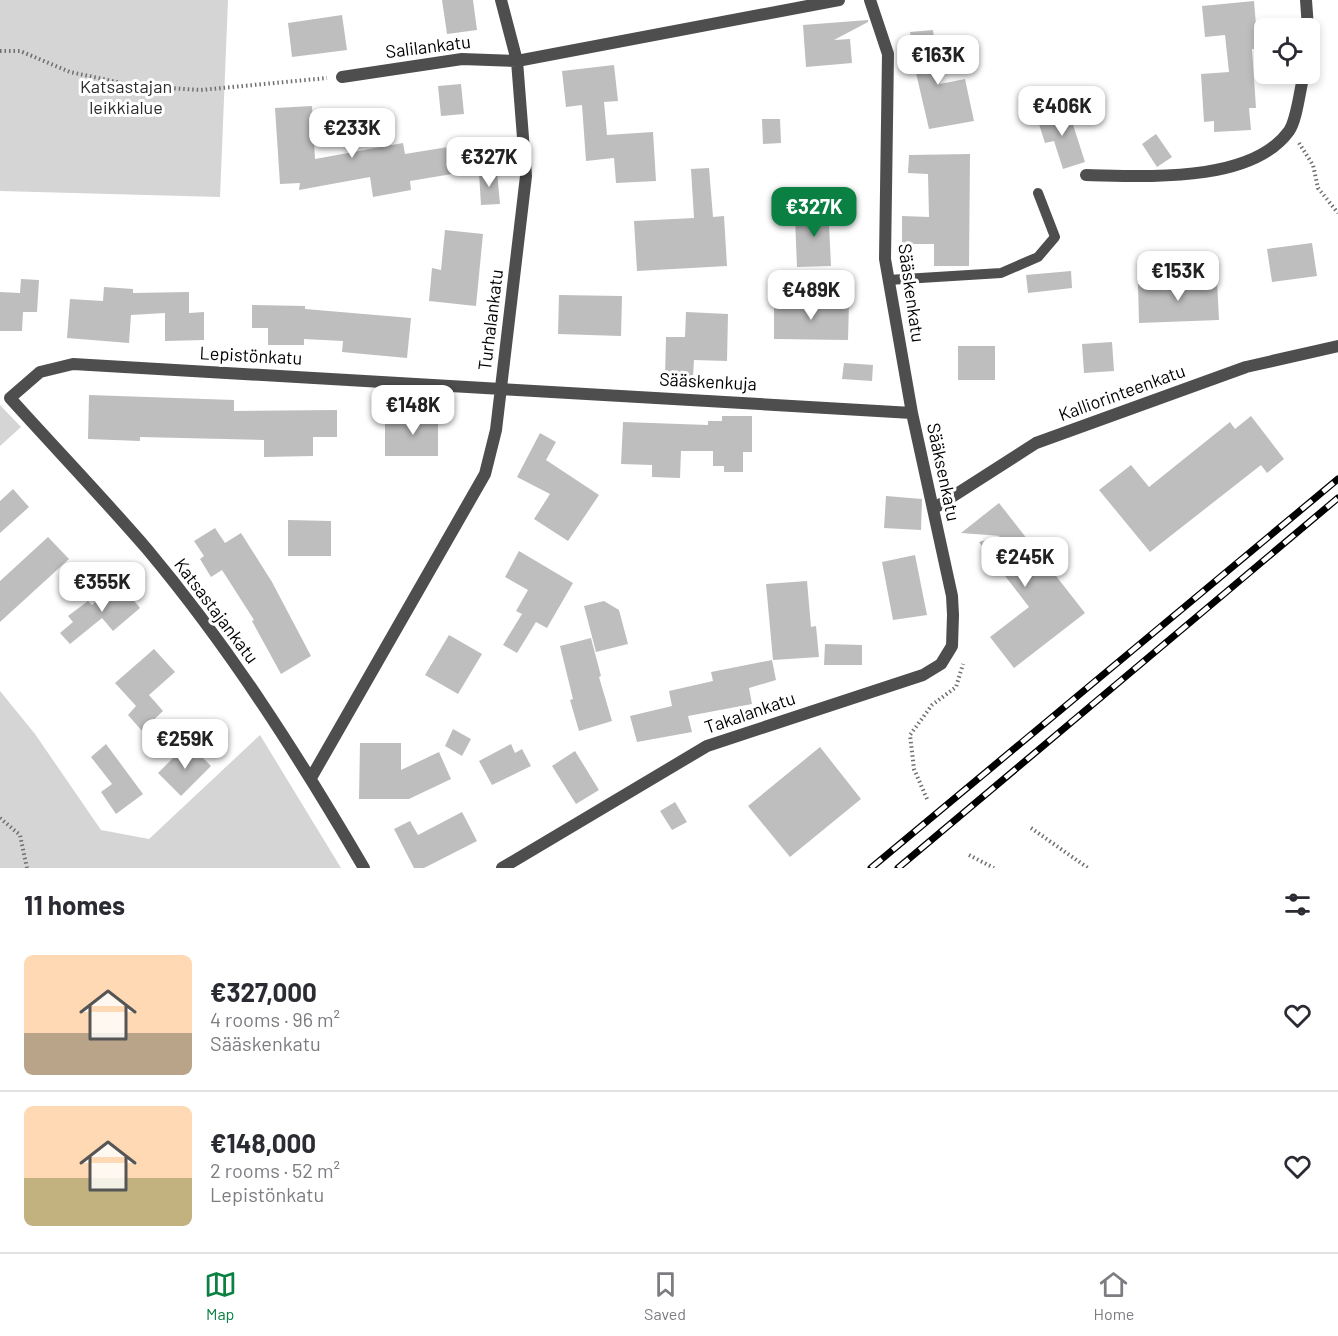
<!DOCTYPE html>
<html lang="en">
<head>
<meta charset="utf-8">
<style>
	:root { --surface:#fff; --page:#f7f7f7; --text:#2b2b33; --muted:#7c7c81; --line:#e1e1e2; --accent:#0b8043 }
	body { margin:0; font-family:Barlow,sans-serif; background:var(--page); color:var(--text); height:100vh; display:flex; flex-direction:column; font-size:22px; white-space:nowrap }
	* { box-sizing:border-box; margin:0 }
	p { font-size:20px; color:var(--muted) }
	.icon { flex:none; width:33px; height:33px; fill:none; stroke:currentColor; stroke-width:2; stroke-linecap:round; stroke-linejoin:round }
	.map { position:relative; height:868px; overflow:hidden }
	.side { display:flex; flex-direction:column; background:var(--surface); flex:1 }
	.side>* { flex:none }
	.controls { position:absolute; left:1254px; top:18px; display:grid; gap:12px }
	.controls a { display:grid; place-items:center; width:66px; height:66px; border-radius:9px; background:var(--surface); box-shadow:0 3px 9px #0003; font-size:30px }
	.price { position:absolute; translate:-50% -51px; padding:0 14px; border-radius:12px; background:#fff; color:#222; font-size:20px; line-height:39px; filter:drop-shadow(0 2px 3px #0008) }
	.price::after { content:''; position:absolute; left:50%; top:36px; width:18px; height:14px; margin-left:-9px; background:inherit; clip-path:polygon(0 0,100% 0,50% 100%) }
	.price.active { background:var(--accent); color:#fff }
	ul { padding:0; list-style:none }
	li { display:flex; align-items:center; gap:18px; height:150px; padding:0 24px }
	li+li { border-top:2px solid var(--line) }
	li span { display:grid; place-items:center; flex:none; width:168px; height:120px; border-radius:9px; color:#555 }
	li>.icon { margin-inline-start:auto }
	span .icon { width:72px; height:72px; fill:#fffc; stroke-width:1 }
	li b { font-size:26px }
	h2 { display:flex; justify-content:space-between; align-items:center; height:72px; padding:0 24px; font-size:26px }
	.dock { display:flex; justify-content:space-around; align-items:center; height:84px; border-top:2px solid var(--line); background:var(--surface); font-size:16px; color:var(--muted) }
	.dock a { display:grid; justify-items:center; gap:3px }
	.dock .active { color:var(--accent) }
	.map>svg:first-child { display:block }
</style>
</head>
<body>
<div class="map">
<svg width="1338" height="868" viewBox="0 0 1338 868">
	<rect width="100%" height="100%" fill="#fff"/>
	<!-- green -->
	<path fill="#d5d5d5" d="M0,0H228L220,197L0,191Z
		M0,405L21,427L0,446Z
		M0,691L35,734L101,830L149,839L260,735L341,868H0Z"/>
	<!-- building -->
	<path fill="#bebebe" d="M442,0H473L477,30L447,34Z
		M1254,1L1258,49H1252L1256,108H1249L1251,130L1214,132V121L1204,122L1201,74L1229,72L1225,35L1205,37L1202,6Z
		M342,15L347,50L292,57L288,23Z
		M868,20V22L834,40L850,39L852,63L806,67L803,25Z
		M933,30L940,84L965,79L974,121L929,129L916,73L910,32Z
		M614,65L618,101L604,102L607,135L653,132L656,181L616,183L614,158L586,161L582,105L566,107L562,71Z
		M461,84L464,114L441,116L438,86Z
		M312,106L315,159L403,143L405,154L454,146L458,173L410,181L411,190L373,197L370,177L299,190L300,183L280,184L275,108Z
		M1068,109L1085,162L1063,169L1054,141L1045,143L1037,118Z
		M762,119H780L781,143L763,144Z
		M1156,134L1172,157L1157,167L1142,144Z
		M970,154L969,266H934V244H902V216L929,217L928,174L908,173L909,155Z
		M709,168L713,217L724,216L727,266L637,271L634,221L694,218L691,169Z
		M479,172H497L500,204L481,205Z
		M810,203H828L831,266L797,267L795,218H811Z
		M445,230L483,234L476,306L429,301L432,268L441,270Z
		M1312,243L1317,276L1272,282L1267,249Z
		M1071,271L1072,288L1028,293L1026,275Z
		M21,279L39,280L37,312H23L22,331H0V292L20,293Z
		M1217,281L1219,320L1139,323L1138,284Z
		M104,287L133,289V293L189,292V313L204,312V340L165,341V313L131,315L129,343L67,338L70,299L103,301Z
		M559,295L622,296L621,336L558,334Z
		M774,301L849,303L848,340L774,339Z
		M252,305L305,306V309L411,318L407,358L342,352L343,341L304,339V345H268V328H252Z
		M686,312L728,314L727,361L694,360L693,377L665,376L666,337H685Z
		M1112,342L1114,371L1084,373L1082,344Z
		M958,346H995V380H958Z
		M844,363L873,365L872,381L842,379Z
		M89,395L234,400V411L337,410V437H313V456L264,457V440L140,437V441L88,439Z
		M400,413H438V456H385V423H400Z
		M722,416H752V452H743V472H724V466H713V451H681L680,478L652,477V465L621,464L623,422L708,425V421H722Z
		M1251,416L1284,459L1267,473L1261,465L1150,552L1099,490L1131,465L1149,487L1230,422L1235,429Z
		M540,433L556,442L546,460L599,495L568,541L534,519L550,494L517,477Z
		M13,489L29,507L0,533V501Z
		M886,496L922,499L921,530L884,528Z
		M999,503L1085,613L1014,668L990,637L1029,607L979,542L1001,536L961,533Z
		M288,520L331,521V556H288Z
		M215,528L225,543L241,533L272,582L311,656L281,674L252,621L254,620L222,570L211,577L200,559L204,556L194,541Z
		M48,537L69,559L0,622V581Z
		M519,551L573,583L547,628L536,622L517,653L503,645L522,614L516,611L528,590L505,577Z
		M915,555L927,615L893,620L882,562Z
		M807,581L811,627L816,626L819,657L773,660L766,584Z
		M119,582L140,608L113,631L102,618L70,644L60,633L73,622L68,616L88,601L92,605Z
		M604,601L619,610L628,644L596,652L584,606Z
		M449,635L482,654L458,694L425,675Z
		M591,638L601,676L599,677L612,721L579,731L570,700L573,699L560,646Z
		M825,644L862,645V665H824Z
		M154,649L175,672L149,695L163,711L142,731L128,715L136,706L115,683Z
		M772,660L776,680L749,688L752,704L688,716L692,732L637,742L630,716L672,706L669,691L713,681L711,672Z
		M453,729L471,739L462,756L445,746Z
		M188,743L211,766L181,796L158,773Z
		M360,743H401V770L439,752L451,779L409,799H359Z
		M106,744L143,794L116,814L101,792L112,784L91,757Z
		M511,744L515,753L522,749L531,766L492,785L479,761Z
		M820,747L861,799L790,857L748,806Z
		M575,751L599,790L576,804L552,766Z
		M675,802L687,822L672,830L660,811Z
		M462,812L477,841L424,868H414L394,829L410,821L418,835Z"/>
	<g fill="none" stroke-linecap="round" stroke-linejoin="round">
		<!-- path -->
		<path stroke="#707070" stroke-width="4" stroke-dasharray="1.5 3" stroke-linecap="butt" d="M0,51H20L70,72L136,86L201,90L327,78
			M1299,143L1313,165L1318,188L1338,213
			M927,799L914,769L910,735L932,705L956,687L963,664
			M0,818L20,835L27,868
			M1031,828L1088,868
			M969,855L994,868"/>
		<!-- service -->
		<path stroke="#4e4e4e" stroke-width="10" d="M888,280L1001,273L1038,257L1055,237L1038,193"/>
		<!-- minor -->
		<path stroke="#4e4e4e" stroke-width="12" d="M1306,0L1308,28
			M342,77L462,59L517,61L839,0
			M1086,175C1144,176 1251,184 1289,131C1297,120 1300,88 1304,74
			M933,509L1036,443L1246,367L1338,346
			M311,778L485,474L496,430L526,176L517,61L501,0
			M364,868C299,757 230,648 147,549C103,498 55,448 10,398L40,372L73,364L912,413
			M502,868L707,746L923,675L941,664L952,646L953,615L952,596L912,413L885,259L888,54L870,0"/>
		<!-- rail casing -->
		<g stroke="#000" stroke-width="7">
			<path id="rail" d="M871,868L1338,479
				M898,868L1338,498"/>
		</g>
		<!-- rail -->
		<use href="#rail" stroke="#fff" stroke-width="4.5" stroke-dasharray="14" stroke-linecap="butt"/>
	</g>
	<g text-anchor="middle" stroke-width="6" stroke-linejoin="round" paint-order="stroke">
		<!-- street labels -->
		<g font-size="18" fill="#000" stroke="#fff">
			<text transform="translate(428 47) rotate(-7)" y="6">Salilankatu</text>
			<text transform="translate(911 293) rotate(82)" y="6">Sääskenkatu</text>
			<text transform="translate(491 320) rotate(-83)" y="6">Turhalankatu</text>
			<text transform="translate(251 356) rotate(3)" y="6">Lepistönkatu</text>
			<text transform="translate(708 382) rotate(3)" y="6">Sääskenkuja</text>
			<text transform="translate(1122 393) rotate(-20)" y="6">Kalliorinteenkatu</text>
			<text transform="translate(943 472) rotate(78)" y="6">Sääksenkatu</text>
			<text transform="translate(216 611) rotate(53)" y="6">Katsastajankatu</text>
			<text transform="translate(750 713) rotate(-19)" y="6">Takalankatu</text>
		</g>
		<!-- park labels -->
		<g font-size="18" fill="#2c2c2c" stroke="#fff">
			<text x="126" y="93">Katsastajan<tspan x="126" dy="21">leikkialue</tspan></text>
		</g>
	</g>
</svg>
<div class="controls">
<a><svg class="icon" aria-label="locate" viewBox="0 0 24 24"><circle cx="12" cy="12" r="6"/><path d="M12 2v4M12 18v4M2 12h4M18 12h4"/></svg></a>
</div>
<b class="price" style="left:938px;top:86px">€163K</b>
<b class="price" style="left:1062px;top:137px">€406K</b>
<b class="price" style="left:352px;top:159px">€233K</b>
<b class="price" style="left:489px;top:188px">€327K</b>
<b class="price active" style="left:814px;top:238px">€327K</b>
<b class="price" style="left:1178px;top:302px">€153K</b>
<b class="price" style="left:811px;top:321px">€489K</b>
<b class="price" style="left:413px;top:436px">€148K</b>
<b class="price" style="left:1025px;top:588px">€245K</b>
<b class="price" style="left:102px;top:613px">€355K</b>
<b class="price" style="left:185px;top:770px">€259K</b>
</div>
<section class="side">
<h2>11 homes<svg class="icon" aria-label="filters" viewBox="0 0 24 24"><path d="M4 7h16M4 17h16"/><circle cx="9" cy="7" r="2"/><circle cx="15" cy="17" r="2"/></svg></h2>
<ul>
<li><span style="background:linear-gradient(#ffd9b3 65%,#b9a48a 0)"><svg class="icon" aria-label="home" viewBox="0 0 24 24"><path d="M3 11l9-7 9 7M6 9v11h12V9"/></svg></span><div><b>€327,000</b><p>4 rooms · 96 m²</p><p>Sääskenkatu</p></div><svg class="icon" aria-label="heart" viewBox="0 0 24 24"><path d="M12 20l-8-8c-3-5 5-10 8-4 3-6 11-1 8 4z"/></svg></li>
<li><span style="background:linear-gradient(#ffd9b3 60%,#c2b280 0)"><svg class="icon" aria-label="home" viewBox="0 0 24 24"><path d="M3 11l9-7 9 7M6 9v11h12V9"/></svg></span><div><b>€148,000</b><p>2 rooms · 52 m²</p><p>Lepistönkatu</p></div><svg class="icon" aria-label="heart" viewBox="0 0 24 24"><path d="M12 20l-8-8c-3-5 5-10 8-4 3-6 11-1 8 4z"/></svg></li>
</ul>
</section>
<nav class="dock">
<a class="active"><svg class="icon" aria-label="map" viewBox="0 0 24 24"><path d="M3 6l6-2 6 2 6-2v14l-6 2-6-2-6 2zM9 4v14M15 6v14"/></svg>Map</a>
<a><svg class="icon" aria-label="saved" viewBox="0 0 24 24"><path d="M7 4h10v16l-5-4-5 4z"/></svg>Saved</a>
<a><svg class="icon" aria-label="home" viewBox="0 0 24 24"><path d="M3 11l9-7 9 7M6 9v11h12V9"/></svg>Home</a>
</nav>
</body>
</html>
